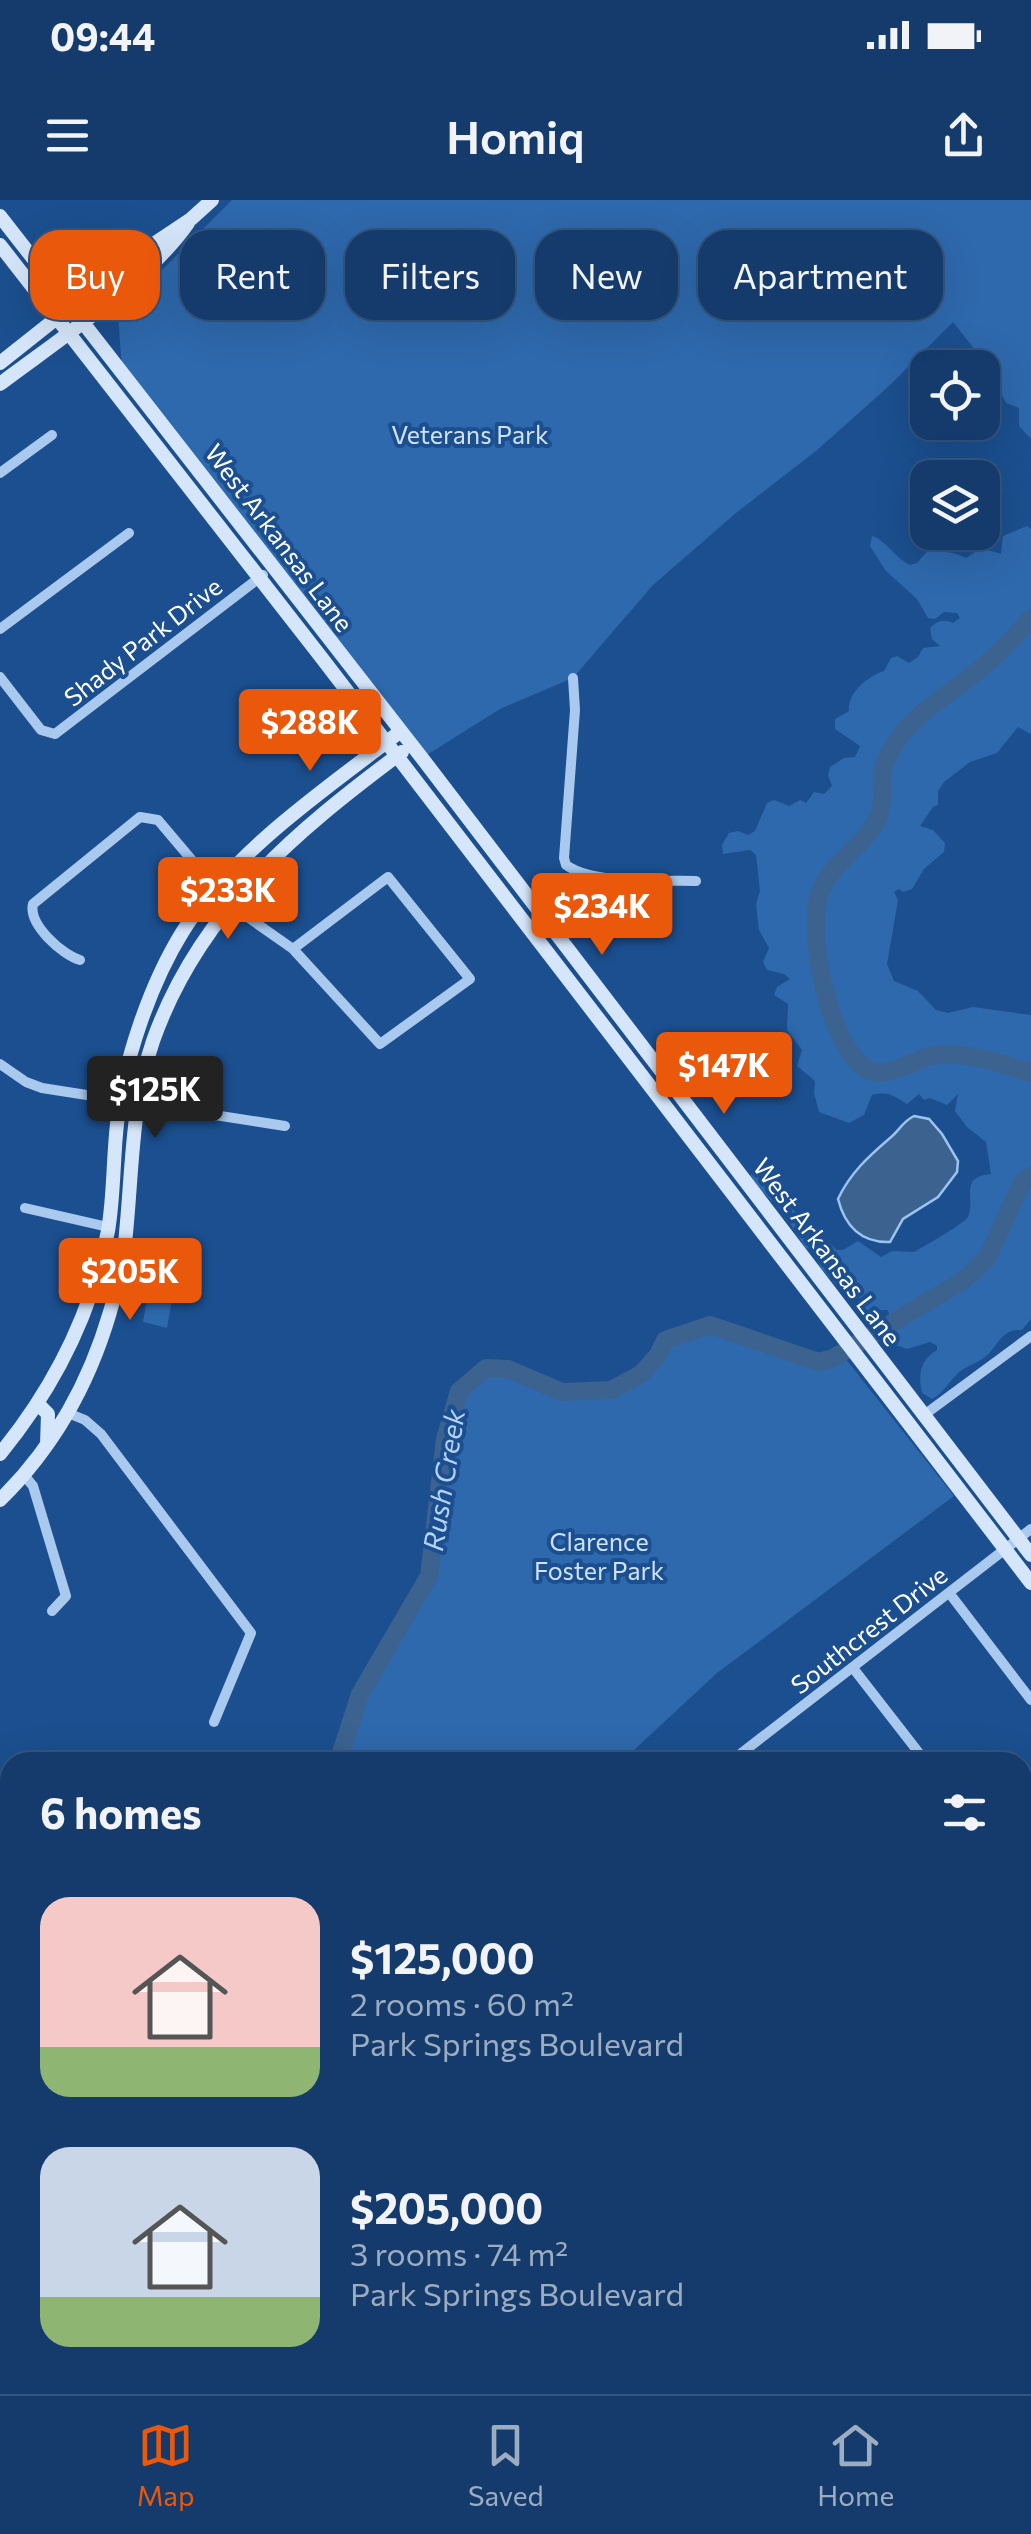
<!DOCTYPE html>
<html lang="en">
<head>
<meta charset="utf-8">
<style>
	:root { --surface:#143b6b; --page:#214673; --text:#f1f3f6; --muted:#9dadc1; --line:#33557e; --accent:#ea580c }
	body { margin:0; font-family:Commissioner,sans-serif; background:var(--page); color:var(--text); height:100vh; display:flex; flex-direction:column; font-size:38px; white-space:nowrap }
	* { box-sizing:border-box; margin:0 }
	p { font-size:32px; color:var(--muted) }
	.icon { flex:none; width:55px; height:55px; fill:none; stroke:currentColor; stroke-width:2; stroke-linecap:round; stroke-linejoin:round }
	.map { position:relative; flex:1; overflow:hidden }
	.panel { position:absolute; left:0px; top:1552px; width:1032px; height:642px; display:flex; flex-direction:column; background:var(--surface); border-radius:30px 30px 0 0; box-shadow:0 10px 40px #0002,0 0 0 2px var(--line) }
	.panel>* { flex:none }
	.hud { position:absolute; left:30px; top:30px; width:972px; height:90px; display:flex; gap:20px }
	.fabs { position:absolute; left:910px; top:150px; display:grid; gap:20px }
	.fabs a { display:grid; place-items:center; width:90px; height:90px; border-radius:20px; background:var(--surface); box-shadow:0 10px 40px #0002,0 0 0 2px var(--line); font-size:50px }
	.price { position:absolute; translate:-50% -85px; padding:0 22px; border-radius:10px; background:var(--accent); color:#fff; font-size:32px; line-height:65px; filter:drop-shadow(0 2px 5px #0008) }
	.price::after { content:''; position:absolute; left:50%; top:60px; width:30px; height:22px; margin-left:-15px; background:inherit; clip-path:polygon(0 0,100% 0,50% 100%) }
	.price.current { background:#222; color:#fff }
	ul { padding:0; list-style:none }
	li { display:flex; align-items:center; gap:30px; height:250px; padding:0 40px }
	li span { display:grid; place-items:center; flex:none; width:280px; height:200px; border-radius:30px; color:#555 }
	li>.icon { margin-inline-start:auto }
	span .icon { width:120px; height:120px; fill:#fffc; stroke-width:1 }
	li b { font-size:42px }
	h2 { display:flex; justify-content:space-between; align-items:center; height:120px; padding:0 40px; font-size:42px }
	.chip { padding:0 35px; border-radius:30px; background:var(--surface); box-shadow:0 10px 40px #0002,0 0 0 2px var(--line); font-size:35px; line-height:90px }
	.chip.current { background:var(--accent); color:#fff }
	.status { display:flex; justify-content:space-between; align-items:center; height:70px; padding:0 50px; background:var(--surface); direction:ltr }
	.status svg { height:28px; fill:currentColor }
	header { display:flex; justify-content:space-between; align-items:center; height:130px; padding:0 40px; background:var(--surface); font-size:45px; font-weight:600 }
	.dock { display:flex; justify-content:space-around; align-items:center; height:140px; border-top:2px solid var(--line); background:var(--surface); font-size:28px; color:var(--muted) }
	.dock a { display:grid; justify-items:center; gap:5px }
	.dock .current { color:var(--accent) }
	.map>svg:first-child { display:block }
</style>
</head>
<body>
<div class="status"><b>09:44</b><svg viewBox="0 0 49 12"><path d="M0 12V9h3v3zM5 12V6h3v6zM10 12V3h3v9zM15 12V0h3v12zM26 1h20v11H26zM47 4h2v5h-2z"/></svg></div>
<header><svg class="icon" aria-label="menu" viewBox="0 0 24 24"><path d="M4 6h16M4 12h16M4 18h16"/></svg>Homiq<svg class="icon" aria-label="share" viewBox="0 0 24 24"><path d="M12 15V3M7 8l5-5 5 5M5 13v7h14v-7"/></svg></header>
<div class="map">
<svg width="1031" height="2194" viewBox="0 0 1031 2194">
	<rect width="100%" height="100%" fill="#1b4f8f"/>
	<!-- green -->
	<path fill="#2e69ad" d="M232,0H1031V239L1019,226V208L1006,203L991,170L953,122L889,186L816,251L736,313L653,385L573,478L500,509L422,558L122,169L118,114Z
		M1027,326L1031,329V534L1018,527L997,553L970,562L944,582L938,591V605L933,607L920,626L933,630L945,643L944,652L924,669L912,689L903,692L899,689L894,692L898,700L887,764L894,781L918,791L936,810L948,813L973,807L1031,815V1119L1022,1130C999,1129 1000,1146 984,1158C977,1163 969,1165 962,1170C950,1178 946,1192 932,1199L922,1193C918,1174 920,1160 937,1150V1146L930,1142L907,1149L887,1142L885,1133L890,1115L887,1110L866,1111L858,1096L837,1086L821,1068L814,1053L805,1047L783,1012L750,980L751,974L764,970L783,988L792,1008L837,1050H843L858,1041L881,1057L892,1051L914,1052C923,1047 965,1023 968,1017C976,999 958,977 991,974L986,942L967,927L955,911L958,894L947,905L930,898L924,900L919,894L907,904C893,896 890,891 872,895L864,915L849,923L819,912L814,893L815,881L797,866L802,850L787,830L788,804L774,795L777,787L790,779L784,774L767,770L763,762L769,748L759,730L756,704L760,691L756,655L750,650L723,654L722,645L729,633L738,631L748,635L755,631L767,603L774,600L789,606L800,600L806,603L814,592L824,594L832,586L828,575L830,567L844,558L855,557L860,546L835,529V519L849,511C847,493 868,476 884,471L891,458L897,456L909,463L918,457L923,448L940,446L932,439L930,428C938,420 944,419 953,423L960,418L957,413L944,412L935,419L928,418L917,399L886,371L870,346L872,336C886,340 895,358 910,365L917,363L931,347C944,354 950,350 966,358L981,348L1001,354L1003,336Z
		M151,1078L175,1082L167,1128L143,1122Z
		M710,1125L819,1162L841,1153L954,1296L717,1473L621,1562H338L360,1494L429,1376L450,1212L459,1191L486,1168C516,1170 533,1184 560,1191C603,1201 648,1179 665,1140Z
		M10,1861V2063L0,2057V1866Z
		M111,2185H666L673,2194H111Z"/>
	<!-- water -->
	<path fill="#3c6290" stroke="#9cc4f0" stroke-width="2.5" d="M914,916L929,919L942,934L958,961L957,972L938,997L903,1019L890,1042C860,1043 845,1026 838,999C850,973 869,956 890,938C900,930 902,922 914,916Z"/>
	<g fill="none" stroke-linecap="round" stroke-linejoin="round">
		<!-- river -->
		<path stroke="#3c6290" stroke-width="18" d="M1031,418C1011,442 990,462 965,481C943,498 919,512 902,534C893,546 884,560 882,575C881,587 884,600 880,612C871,643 833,660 821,690C804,729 830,852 870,871C888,879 916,858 935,855C964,851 1004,864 1031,873
			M338,1562L360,1494L429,1376L445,1239L459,1191L486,1168L508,1169L562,1192L611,1190L641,1174L658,1155L665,1140L710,1125L819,1162L833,1158L964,1080L987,1058L1022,983L1031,975
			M0,1953L10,1950"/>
		<!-- street -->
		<path stroke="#a9c9ee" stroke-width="10" d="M0,273L52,235
			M0,429L129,333
			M0,477L41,530L55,534L263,375
			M573,478L575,510L564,658L566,665C594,685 662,680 696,681
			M388,677L470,779L380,844L293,749Z
			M80,760C62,755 28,724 33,704L140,617L158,620L229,704L293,749
			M0,864L26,882L42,888L285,926
			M25,1008L108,1027
			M68,1213L85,1220L101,1234L251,1433L214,1522
			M924,1215L1031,1136
			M24,1275L33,1286L66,1396L52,1411
			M950,1394L1031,1500
			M853,1468L926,1562
			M747,1549L757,1562
			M730,1562L1031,1329
			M0,1751L10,1746
			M1022,2126L1031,2137
			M0,2150L10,2152
			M674,2185L683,2194
			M104,2194L105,2185"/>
		<!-- secondary -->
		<path stroke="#d6e6fa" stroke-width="14" d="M0,16L422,558L1031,1355
			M0,45L321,457L1031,1383
			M0,163L131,59L191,19L212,0
			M0,184C57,141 148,81 188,23
			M38,1204L48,1214L47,1245
			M0,1254C54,1188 91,1115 108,1031C114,996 113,959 117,924C123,863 150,784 183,731C233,651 327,588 401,531
			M0,1300C54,1247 89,1184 110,1112C114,1097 120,1083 122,1068C133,993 128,914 153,841C199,711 295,632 402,552
			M0,1885L10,1898
			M1022,1960L1031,1954
			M244,2185L247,2194
			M780,2194L786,2185"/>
	</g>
	<g text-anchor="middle" stroke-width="8" stroke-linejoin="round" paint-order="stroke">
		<!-- park labels -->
		<g font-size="25" fill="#cfe3fa" stroke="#1b4f8f">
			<text x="470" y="244">Veterans Park</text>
			<text x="599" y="1351">Clarence<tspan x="599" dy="29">Foster Park</tspan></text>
		</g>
		<!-- street labels -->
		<g font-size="25" fill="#fff" stroke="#1b4f8f">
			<text transform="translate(279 338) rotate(53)" y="9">West Arkansas Lane</text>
			<text transform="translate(143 442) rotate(-38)" y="9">Shady Park Drive</text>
			<text transform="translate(827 1052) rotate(53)" y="9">West Arkansas Lane</text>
			<text transform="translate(869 1430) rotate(-38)" y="9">Southcrest Drive</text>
		</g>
		<!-- water labels -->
		<g font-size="28" font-style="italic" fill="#b5d3f5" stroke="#1b4f8f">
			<text transform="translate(444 1280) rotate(-81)" y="10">Rush Creek</text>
		</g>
	</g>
</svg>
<div class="fabs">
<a><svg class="icon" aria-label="locate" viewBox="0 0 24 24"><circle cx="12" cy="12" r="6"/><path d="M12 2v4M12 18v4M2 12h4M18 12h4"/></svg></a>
<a><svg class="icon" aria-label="layers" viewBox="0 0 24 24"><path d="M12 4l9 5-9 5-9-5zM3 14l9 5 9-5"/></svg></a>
</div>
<b class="price" style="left:310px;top:574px">$288K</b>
<b class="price" style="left:228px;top:742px">$233K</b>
<b class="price" style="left:602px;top:758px">$234K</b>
<b class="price" style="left:724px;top:917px">$147K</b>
<b class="price current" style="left:155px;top:941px">$125K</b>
<b class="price" style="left:130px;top:1123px">$205K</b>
<div class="hud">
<a class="chip current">Buy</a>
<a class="chip">Rent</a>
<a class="chip">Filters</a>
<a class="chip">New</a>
<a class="chip">Apartment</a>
</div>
<section class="panel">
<h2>6 homes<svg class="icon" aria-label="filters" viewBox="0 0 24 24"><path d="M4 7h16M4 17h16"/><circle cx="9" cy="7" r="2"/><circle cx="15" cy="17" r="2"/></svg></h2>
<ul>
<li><span style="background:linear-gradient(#f6c9c9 75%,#8fb573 0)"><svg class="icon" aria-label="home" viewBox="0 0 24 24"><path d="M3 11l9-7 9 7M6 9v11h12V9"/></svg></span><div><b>$125,000</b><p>2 rooms · 60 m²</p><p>Park Springs Boulevard</p></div></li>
<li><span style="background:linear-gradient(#c9d6e8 75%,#8fb573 0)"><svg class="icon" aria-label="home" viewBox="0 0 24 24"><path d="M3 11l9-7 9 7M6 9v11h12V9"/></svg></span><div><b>$205,000</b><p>3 rooms · 74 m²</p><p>Park Springs Boulevard</p></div></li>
</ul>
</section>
</div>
<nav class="dock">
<a class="current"><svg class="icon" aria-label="map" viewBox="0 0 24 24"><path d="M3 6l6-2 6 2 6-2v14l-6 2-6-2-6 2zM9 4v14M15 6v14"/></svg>Map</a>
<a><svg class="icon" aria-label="saved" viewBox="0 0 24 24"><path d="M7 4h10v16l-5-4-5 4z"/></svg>Saved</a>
<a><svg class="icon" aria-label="home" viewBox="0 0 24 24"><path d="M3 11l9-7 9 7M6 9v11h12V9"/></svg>Home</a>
</nav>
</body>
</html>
